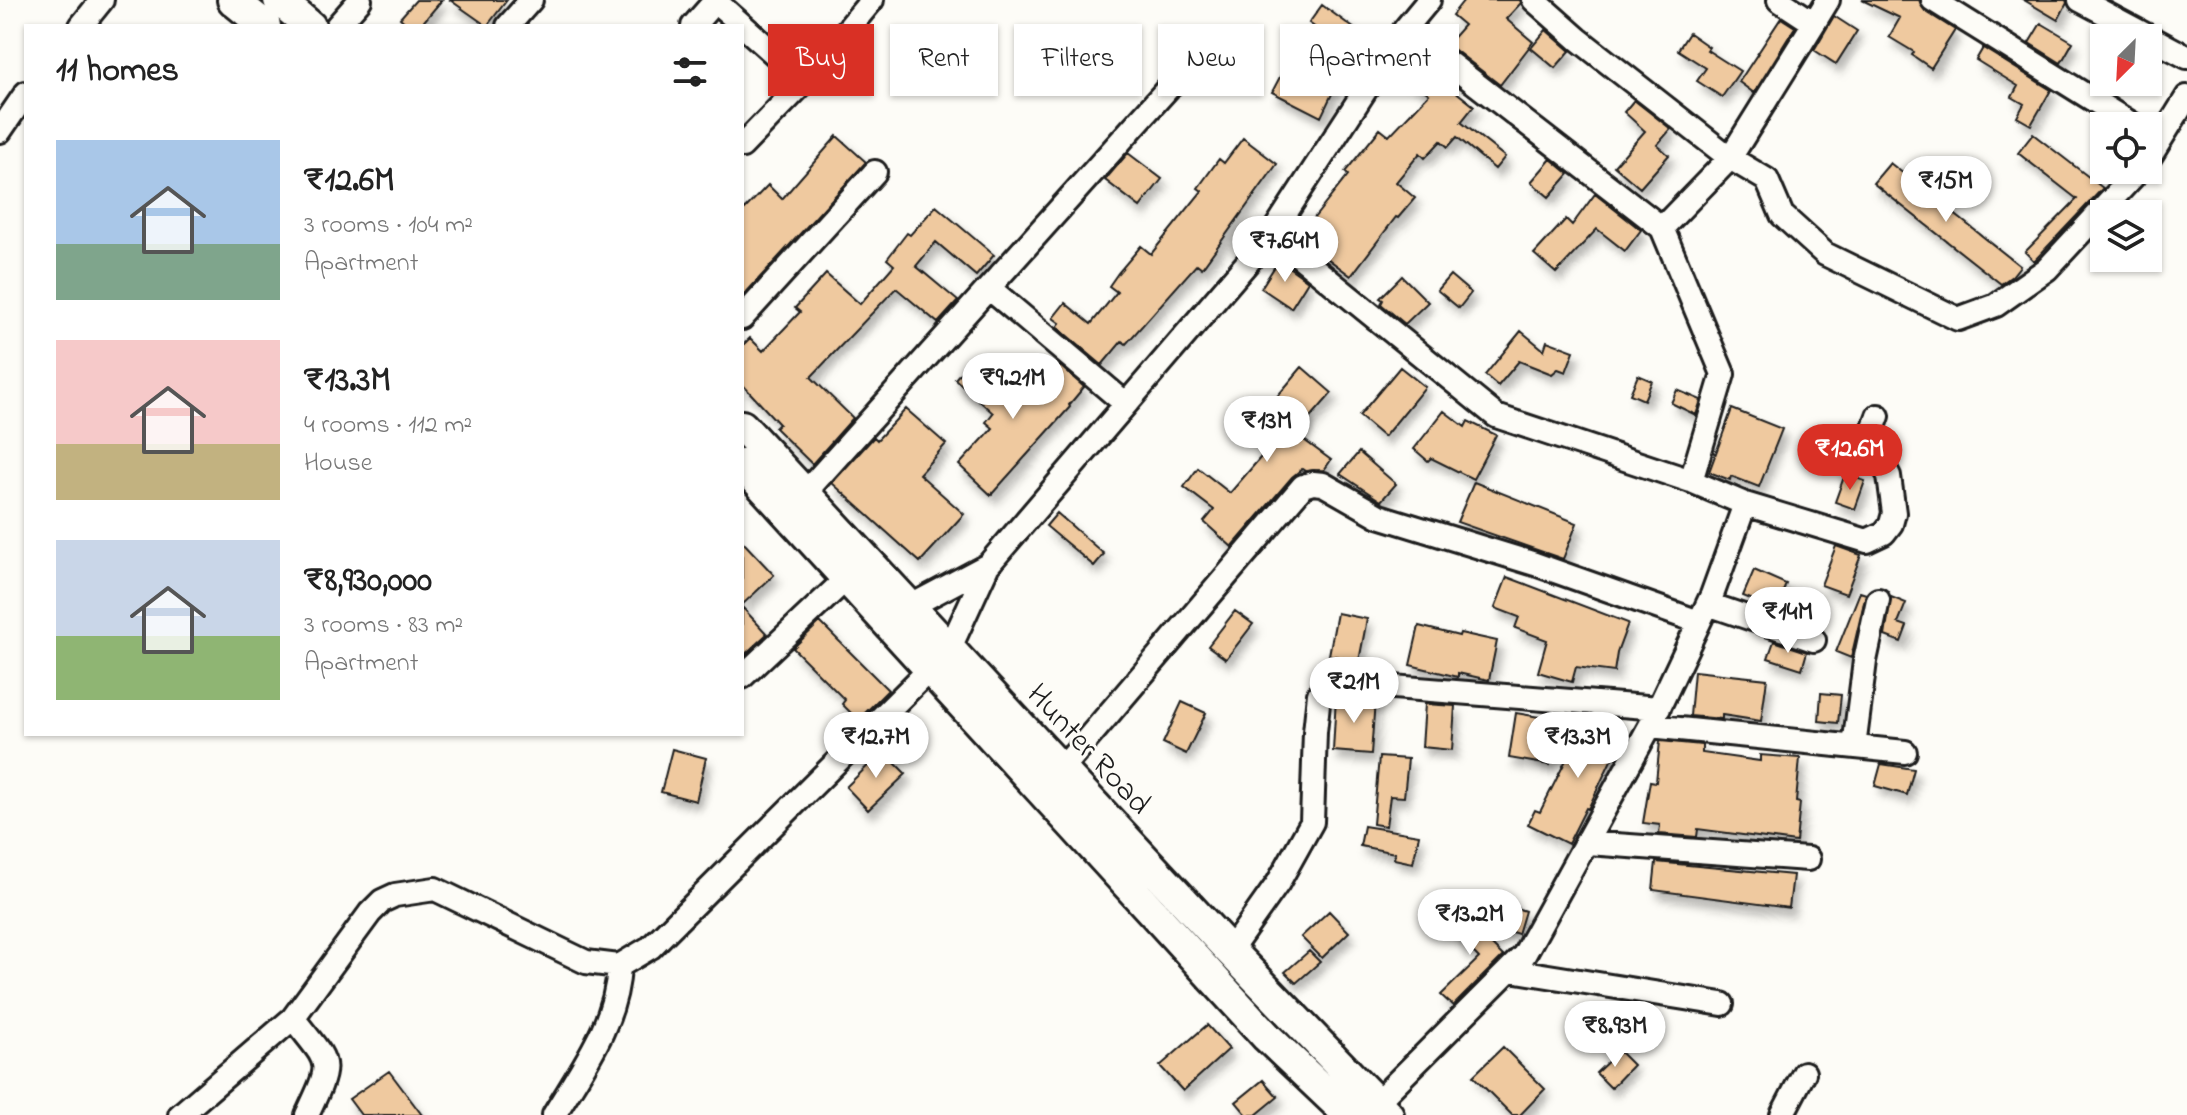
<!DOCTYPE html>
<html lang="en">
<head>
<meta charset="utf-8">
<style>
	:root { --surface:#fff; --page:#f6f6f6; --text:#222; --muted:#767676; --accent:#d93025 }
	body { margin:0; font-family:"Indie Flower",sans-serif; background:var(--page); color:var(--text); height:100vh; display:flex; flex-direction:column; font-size:30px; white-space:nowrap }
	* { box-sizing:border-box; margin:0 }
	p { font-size:26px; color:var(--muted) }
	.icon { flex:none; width:44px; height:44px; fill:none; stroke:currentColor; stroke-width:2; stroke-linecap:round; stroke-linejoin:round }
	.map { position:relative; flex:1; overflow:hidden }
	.drawer { position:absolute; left:24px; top:24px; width:720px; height:712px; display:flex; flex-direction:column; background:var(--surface); border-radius:0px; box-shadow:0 2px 6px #0004 }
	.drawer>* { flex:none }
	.guide { position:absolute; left:768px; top:24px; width:760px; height:72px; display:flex; gap:16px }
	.needle { width:52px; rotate:204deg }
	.buttons { position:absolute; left:2090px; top:24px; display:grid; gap:16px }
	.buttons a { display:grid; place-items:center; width:72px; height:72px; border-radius:0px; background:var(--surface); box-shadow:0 2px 6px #0004; font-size:40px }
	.price { position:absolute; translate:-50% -68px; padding:0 18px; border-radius:28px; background:#fff; color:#222; font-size:26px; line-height:52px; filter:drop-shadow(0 2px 4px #0008) }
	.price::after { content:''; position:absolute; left:50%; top:48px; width:24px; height:18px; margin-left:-12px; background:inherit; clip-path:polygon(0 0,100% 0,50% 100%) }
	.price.on { background:var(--accent); color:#fff }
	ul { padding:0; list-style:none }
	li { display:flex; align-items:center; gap:24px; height:200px; padding:0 32px }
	li span { display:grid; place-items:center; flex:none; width:224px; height:160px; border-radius:0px; color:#555 }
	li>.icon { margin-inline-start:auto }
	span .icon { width:96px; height:96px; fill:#fffc; stroke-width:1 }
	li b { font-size:34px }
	h2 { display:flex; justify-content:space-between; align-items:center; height:96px; padding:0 32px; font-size:34px }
	.tag { padding:0 28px; border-radius:0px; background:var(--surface); box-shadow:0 2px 6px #0004; font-size:28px; line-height:72px }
	.tag.on { background:var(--accent); color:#fff }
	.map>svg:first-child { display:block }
</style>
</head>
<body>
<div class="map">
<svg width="2187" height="1115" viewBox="0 0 2187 1115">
	<defs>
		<filter id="shadow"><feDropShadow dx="5" dy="8" stdDeviation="4" flood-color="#0004"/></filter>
	</defs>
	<rect width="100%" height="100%" fill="#fdfcf7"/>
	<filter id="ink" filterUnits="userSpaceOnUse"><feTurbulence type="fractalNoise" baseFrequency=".0125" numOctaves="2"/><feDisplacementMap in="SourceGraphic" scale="16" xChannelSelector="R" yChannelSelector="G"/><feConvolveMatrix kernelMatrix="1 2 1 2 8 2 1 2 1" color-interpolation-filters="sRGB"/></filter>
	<g filter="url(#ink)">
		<!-- building -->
		<path fill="#efc99f" stroke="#1c1c1c" stroke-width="2" filter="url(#shadow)" d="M416,0H442L420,26H409L400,18Z
			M450,0H507L487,26Z
			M1464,0H1520L1521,3L1506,19L1533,42L1500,85L1447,44L1464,25L1452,15Z
			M1862,0H1919L1925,11L1955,30L1931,68L1912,55L1914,52L1889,37L1900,18Z
			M2024,0H2066L2067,3L2058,20Z
			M1322,5L1359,32L1346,50L1309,23Z
			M1834,16L1857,31L1836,64L1814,50Z
			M1781,18L1795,27L1754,93L1739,82Z
			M2041,23L2073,42L2061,63L2029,43Z
			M1546,30L1570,51L1555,68L1531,48Z
			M1689,33L1709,47L1707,50L1740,71L1722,97L1697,81L1706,68L1678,50Z
			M1983,48L2051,90L2031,125L2017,117L2024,104L2012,97L2018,86L1976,60Z
			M1293,52L1341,75L1321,117L1272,92Z
			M1417,61L1474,106L1461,122L1505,157L1495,169L1457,137L1448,147L1441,141L1425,158L1420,153L1396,182L1415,198L1398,218L1396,217L1351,276L1299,237L1348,175L1345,172L1380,129L1389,136L1429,94L1405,75Z
			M1634,100L1671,129L1657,145L1669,155L1640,188L1614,166L1645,131L1624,112Z
			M2033,134L2103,188L2034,261L2025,252L2077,199L2018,153Z
			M837,136L866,162L742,297V212L768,185L782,199Z
			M1243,138L1277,164L1202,268L1197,264L1126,344L1122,341L1102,365L1057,327L1060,323L1053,318L1065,303L1091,324L1117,292L1109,286L1118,273L1141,246L1151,254L1202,191L1198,188L1219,159L1224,163Z
			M1128,153L1162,179L1140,207L1105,180Z
			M1551,159L1569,174L1549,197L1531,182Z
			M1890,163L2020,266L2012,276L2001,284L1873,183Z
			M1595,194L1641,230L1625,251L1597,229L1556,273L1534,254L1566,219L1572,225Z
			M936,206L994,255L976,276L936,242L916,266L958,301L938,323L896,288L811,377L853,418L812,464L775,428L779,424L742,384V346L750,338L763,351L800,312L795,308L826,274L860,304L894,265L887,259L907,233L910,235Z
			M1279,260L1308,281L1291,308L1261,288Z
			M1450,275L1471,293L1459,308L1437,290Z
			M1402,276L1428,302L1405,324L1381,304L1383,300L1380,298Z
			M1521,331L1544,350L1547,341L1574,351L1566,372L1558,369L1552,374L1519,361L1498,386L1485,375Z
			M973,358L1021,400L1040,379L1044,383L1060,366L1084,387L1069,405L1070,407L991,495L959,465L993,428L986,422L993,413L955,379Z
			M1302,367L1332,393L1296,434L1331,460L1324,470L1305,471L1302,469L1292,477L1232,547L1204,522L1214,510L1184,487L1198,468L1230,493L1273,443L1265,436L1288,410L1275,399Z
			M1400,367L1425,387L1384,437L1359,416Z
			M1638,375L1652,381L1644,400L1630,394Z
			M1677,390L1701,400L1696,415L1671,403Z
			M906,409L946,444L919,474L964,514L920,562L832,483L874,437L877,440Z
			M1732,409L1782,429L1759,487L1731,476L1730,480L1709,472Z
			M1444,411L1465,427L1468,421L1496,435L1473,479L1431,458L1428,461L1414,449Z
			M1359,452L1396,484L1381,501L1340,474Z
			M1845,474L1865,481L1855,509L1835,502Z
			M1474,482L1577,523L1563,559L1457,522Z
			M1057,513L1104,554L1094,566L1046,526Z
			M742,541L774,575L742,605Z
			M1836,546L1861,555L1846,594L1821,585Z
			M1754,570L1786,584L1776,609L1743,596Z
			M1507,577L1628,623L1617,653L1614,672L1576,667L1572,682L1538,672L1547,640L1515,628L1519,617L1495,608Z
			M1860,592L1866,594L1851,658L1836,652Z
			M1891,597L1906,603L1898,623L1907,626L1901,642L1885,636Z
			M742,607L767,634L742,657Z
			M1235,611L1253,624L1226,659L1208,646Z
			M1337,613L1367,619L1359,661L1329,655Z
			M820,622L888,690L858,720L842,704L845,700L793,648Z
			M1419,626L1459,636L1460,633L1497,641L1489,680L1458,673V677L1410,665Z
			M1774,641L1807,652L1802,669L1768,658Z
			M1694,671L1767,679L1761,721L1722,715V719L1690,716Z
			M1821,693L1841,695L1838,723L1819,721Z
			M1336,697L1375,700L1371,754L1333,751Z
			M1182,702L1206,713L1186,754L1163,743Z
			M1425,704L1455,706L1452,750L1422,747Z
			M1516,713L1557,720L1550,765L1509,758Z
			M1588,716L1624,733L1588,809L1586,808L1568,844L1528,824L1535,810L1540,812Z
			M1660,741L1702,745V753L1760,761V755L1800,758L1796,802L1800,803L1796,842L1698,829L1697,837L1659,834L1660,825L1643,823L1650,781L1656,782Z
			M672,749L706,758L696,801L661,792Z
			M883,751L906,774L868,810L846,787Z
			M1379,757L1408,759L1404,797L1390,796L1386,826L1373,824Z
			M1881,764L1914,769L1907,795L1875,786Z
			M1364,826L1419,835L1413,863L1394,859L1395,853L1360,846Z
			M1656,862L1793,875L1789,908L1653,890Z
			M1475,894L1525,911L1518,934L1468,918Z
			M1456,909L1503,956L1453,1006L1441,995L1479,958L1443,921Z
			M1329,911L1349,932L1322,958L1301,937Z
			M1309,951L1320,962L1296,983L1285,972Z
			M1207,1025L1229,1049L1183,1091L1160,1066Z
			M1503,1047L1545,1089L1520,1115H1512L1473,1076Z
			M1619,1051L1633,1065L1611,1088L1596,1073Z
			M389,1071L422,1115H361L349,1099Z
			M1263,1080L1278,1097L1256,1115H1247L1236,1102Z"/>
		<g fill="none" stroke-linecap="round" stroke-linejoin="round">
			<!-- minor casing -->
			<g stroke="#1c1c1c" stroke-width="28">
				<path id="minor" d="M714,0L805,81L872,0
					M1534,0L1578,39L1730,158L1767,180L1782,215L1825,254L1958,319L1996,305L2047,269L2139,170
					M1779,0L1814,23L1828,0
					M1933,0L2135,126
					M2080,0L2187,57
					M81,26L102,0
					M337,26L360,0
					M508,26L531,0
					M693,26L716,0
					M1405,29L1662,228
					M0,131L26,93
					M742,146L805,81
					M2148,160L2187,97
					M1272,234L1496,416L1691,481L1745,504
					M989,288L1126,404
					M742,318L875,172
					M1691,481L1723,374L1662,228L1730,158L1814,23
					M803,495L1196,57
					M1708,604L1814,640
					M899,616L909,607L988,565
					M742,677L848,577
					M1650,726L1905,752
					M1854,747L1865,661L1878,600
					M1061,770L1303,486L1313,483L1323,484L1379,516L1535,564L1699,622
					M1588,843L1808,859
					M1230,951L1278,883L1312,822L1315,732L1319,694L1330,682L1659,708
					M1511,970L1722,1004
					M293,1018C330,1066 334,1058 307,1115
					M180,1115L293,1018L370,913L382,901L395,895L435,889L586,962L619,966L651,947L949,650L988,565L1272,234L1405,29L1429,0
					M554,1115C582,1068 617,1022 619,966
					M1364,1115L1524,955L1650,726L1712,595L1745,504L1867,541L1884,533L1891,524L1894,513L1889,476L1872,444L1871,435L1878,416
					M1782,1115L1804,1073"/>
			</g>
			<!-- secondary casing -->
			<g stroke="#1c1c1c" stroke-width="36">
				<path id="secondary" d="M233,0L265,26
					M279,0L310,26
					M742,426L1230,951L1388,1115
					M742,464L1267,1037L1349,1115"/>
			</g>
			<!-- minor -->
			<use href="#minor" stroke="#fdfcf7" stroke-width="22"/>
			<!-- secondary -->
			<use href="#secondary" stroke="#fdfcf7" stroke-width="30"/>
		</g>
	</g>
	<g text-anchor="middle" stroke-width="6" stroke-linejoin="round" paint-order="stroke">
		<!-- street labels -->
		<g font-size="32" fill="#1c1c1c" stroke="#fdfcf7">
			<text transform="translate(1090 748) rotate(47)" y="11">Hunter Road</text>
		</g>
	</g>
</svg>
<div class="buttons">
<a><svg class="needle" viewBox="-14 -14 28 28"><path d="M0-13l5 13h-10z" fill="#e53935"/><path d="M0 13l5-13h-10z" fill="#767676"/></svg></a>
<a><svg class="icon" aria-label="locate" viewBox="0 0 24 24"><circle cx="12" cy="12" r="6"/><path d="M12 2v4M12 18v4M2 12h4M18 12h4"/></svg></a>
<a><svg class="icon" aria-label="layers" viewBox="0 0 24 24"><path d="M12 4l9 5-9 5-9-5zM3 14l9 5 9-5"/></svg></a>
</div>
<b class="price" style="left:1946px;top:224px">₹15M</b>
<b class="price" style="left:1285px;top:284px">₹7.64M</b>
<b class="price" style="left:1013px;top:421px">₹9.21M</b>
<b class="price" style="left:1267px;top:464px">₹13M</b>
<b class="price on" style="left:1850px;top:492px">₹12.6M</b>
<b class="price" style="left:1788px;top:655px">₹14M</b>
<b class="price" style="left:1354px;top:725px">₹21M</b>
<b class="price" style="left:876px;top:780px">₹12.7M</b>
<b class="price" style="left:1578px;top:780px">₹13.3M</b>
<b class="price" style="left:1470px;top:957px">₹13.2M</b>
<b class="price" style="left:1615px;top:1069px">₹8.93M</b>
<div class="guide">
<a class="tag on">Buy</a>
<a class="tag">Rent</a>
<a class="tag">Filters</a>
<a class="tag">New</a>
<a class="tag">Apartment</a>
</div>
<section class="drawer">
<h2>11 homes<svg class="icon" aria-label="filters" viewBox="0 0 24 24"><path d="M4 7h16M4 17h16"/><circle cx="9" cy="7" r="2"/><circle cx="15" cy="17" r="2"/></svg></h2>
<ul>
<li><span style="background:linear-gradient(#a9c7e8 65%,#7fa58c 0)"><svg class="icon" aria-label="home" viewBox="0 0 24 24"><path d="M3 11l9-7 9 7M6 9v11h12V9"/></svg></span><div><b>₹12.6M</b><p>3 rooms · 104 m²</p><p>Apartment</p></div></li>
<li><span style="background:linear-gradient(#f6c9c9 65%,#c2b280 0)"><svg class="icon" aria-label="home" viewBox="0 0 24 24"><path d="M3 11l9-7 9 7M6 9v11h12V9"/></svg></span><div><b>₹13.3M</b><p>4 rooms · 112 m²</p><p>House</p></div></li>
<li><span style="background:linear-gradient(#c9d6e8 60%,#8fb573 0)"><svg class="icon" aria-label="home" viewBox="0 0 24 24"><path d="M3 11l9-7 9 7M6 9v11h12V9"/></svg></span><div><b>₹8,930,000</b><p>3 rooms · 83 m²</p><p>Apartment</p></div></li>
</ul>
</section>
</div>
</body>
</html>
